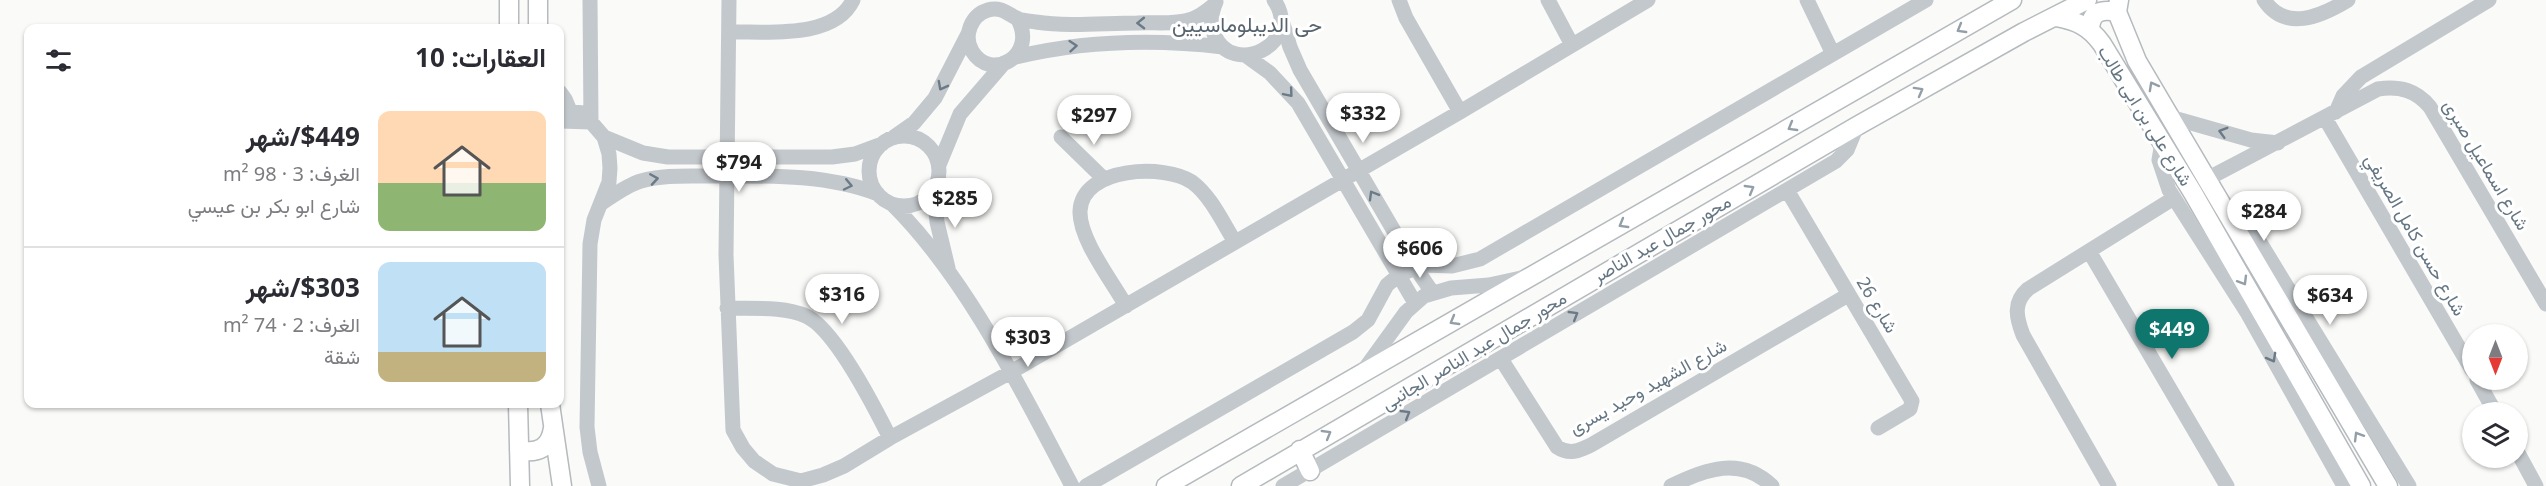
<!DOCTYPE html>
<html lang="ar">
<head>
<meta charset="utf-8">
<style>
	:root { --surface:#fff; --page:#f7f7f7; --text:#2b2b33; --muted:#7c7c81; --line:#e1e1e2; --accent:#0f766e }
	body { margin:0; font-family:"Noto Sans",Vazirmatn,sans-serif; background:var(--page); color:var(--text); direction:rtl; height:100vh; display:flex; flex-direction:column; font-size:22px; white-space:nowrap }
	* { box-sizing:border-box; margin:0 }
	p { font-size:20px; color:var(--muted) }
	.icon { flex:none; width:33px; height:33px; fill:none; stroke:currentColor; stroke-width:2; stroke-linecap:round; stroke-linejoin:round }
	.map { position:relative; flex:1; overflow:hidden; direction:ltr }
	.sheet { position:absolute; left:24px; top:24px; width:540px; height:384px; display:flex; flex-direction:column; background:var(--surface); border-radius:12px; box-shadow:0 2px 4px #0004; direction:rtl }
	.sheet>* { flex:none }
	.needle { width:39px; rotate:180deg }
	.buttons { position:absolute; left:2462px; top:324px; display:grid; gap:12px }
	.buttons a { display:grid; place-items:center; width:66px; height:66px; border-radius:50%; background:var(--surface); box-shadow:0 2px 4px #0004; font-size:30px }
	.price { position:absolute; translate:-50% -51px; padding:0 14px; border-radius:21px; background:#fff; color:#222; font-size:20px; line-height:39px; filter:drop-shadow(0 2px 3px #0008) }
	.price::after { content:''; position:absolute; left:50%; top:36px; width:18px; height:14px; margin-left:-9px; background:inherit; clip-path:polygon(0 0,100% 0,50% 100%) }
	.price.on { background:var(--accent); color:#fff }
	ul { padding:0; list-style:none }
	li { display:flex; align-items:center; gap:18px; height:150px; padding:0 18px }
	li+li { border-top:2px solid var(--line) }
	li span { display:grid; place-items:center; flex:none; width:168px; height:120px; border-radius:12px; color:#555 }
	li>.icon { margin-inline-start:auto }
	span .icon { width:72px; height:72px; fill:#fffc; stroke-width:1 }
	li b { font-size:26px }
	h2 { display:flex; justify-content:space-between; align-items:center; height:72px; padding:0 18px; font-size:26px }
	.map>svg:first-child { display:block }
</style>
</head>
<body>
<div class="map">
<svg width="2546" height="486" viewBox="0 0 2546 486">
	<rect width="100%" height="100%" fill="#fafaf8"/>
	<g fill="none" stroke-linecap="round" stroke-linejoin="round">
		<!-- major casing -->
		<g stroke="#b5babe" stroke-width="21">
			<path id="major" d="M509,0V28
				M538,0V28
				M2119,0L2117,12L2137,61L2388,486
				M2056,17C2077,21 2089,26 2102,44L2193,193L2361,486
				M2090,29C2091,11 2102,9 2117,12
				M518,404L520,486
				M550,404L562,486
				M519,450C538,454 550,448 553,428
				M1300,450L1310,471
				M1166,486L2012,0
				M1241,486L1857,126L2024,32L2087,0"/>
		</g>
		<!-- minor -->
		<path stroke="#c3c8cc" stroke-width="15" d="M590,0L591,122
			M729,0L726,255L733,430L743,448L754,461L773,474L801,481L823,475L844,466L890,438L1011,372L1460,112L1648,0
			M1399,0L1406,18L1460,112
			M1548,0L1572,45
			M1807,0L1833,54
			M2264,0C2285,32 2320,17 2348,0
			M1216,2C1211,13 1210,23 1214,34C1232,79 1304,44 1274,0
			M1281,17L1290,47L1300,70L1415,267L1432,292
			M1017,18C1039,55 991,83 972,51C963,36 971,15 988,10C1001,6 1008,14 1018,19C1023,21 1031,21 1036,22C1069,27 1104,23 1137,23C1155,22 1175,25 1192,19C1201,16 1208,10 1215,4
			M729,32C765,31 834,40 853,0
			M1245,55L1270,73L1298,103L1415,303
			M1016,57C1083,41 1155,39 1223,47
			M560,92L565,99L570,111L588,114
			M2336,112L2343,96L2361,77L2489,0
			M2170,117L2251,140L2278,143
			M2325,118L2472,370
			M560,121L591,122L604,137L609,154L610,168L609,182L594,220L590,244L587,427L590,452L599,486
			M869 171a35 35 0 1 1 70 0a35 35 0 1 1-70 0Z
			M604,137L643,153L668,157H832L855,154L882,144
			M894,137L914,123L935,98L968,34
			M1061,137L1103,178
			M2162,142L2159,160L2169,190L2248,314L2344,486
			M939,165L960,114L1004,63
			M2207,179L2378,89C2400,86 2416,90 2430,107L2546,304
			M1787,190L1912,401L1910,409L1878,428
			M934,191L937,222L948,268
			M602,203C614,195 627,185 641,181C662,175 684,176 705,176C762,176 824,173 878,194
			M893,205C969,281 1022,392 1072,486
			M2228,216L2239,213L2245,218L2409,486
			M2089,251L2227,486
			M1126,306C1112,281 1079,239 1080,211C1082,166 1166,164 1192,182C1211,196 1223,223 1235,242
			M727,308C752,309 783,306 806,316C835,329 875,408 890,438
			M1501,359L1557,447C1569,455 1579,451 1591,445L1848,295
			M1364,370L1406,312L1424,296L1451,288L1489,285L1521,278
			M2477,380L2495,412
			M2517,451L2536,486
			M1086,486L1353,332L1368,320L1387,285L1399,275L1422,265L1452,266L1480,259L1926,0
			M1283,486L1836,161L1847,150L1857,126
			M1671,486C1705,469 1741,456 1772,486
			M2109,486L2023,335C2016,317 2013,302 2028,289L2174,198"/>
		<!-- major -->
		<use href="#major" stroke="#fff" stroke-width="18"/>
	</g>
	<!-- one-way arrows -->
	<defs><path id="oneway-chevron" d="M-2-3.5L2.5 0L-2 3.5" fill="none" stroke-width="1.6" stroke-linecap="round" stroke-linejoin="round" transform="scale(1.5)"/></defs>
	<g stroke="#6a7a87">
		<use href="#oneway-chevron" transform="translate(1141 23) rotate(179)"/>
		<use href="#oneway-chevron" transform="translate(1073 46) rotate(-5)"/>
		<use href="#oneway-chevron" transform="translate(942 86) rotate(118)"/>
		<use href="#oneway-chevron" transform="translate(1289 93) rotate(50)"/>
		<use href="#oneway-chevron" transform="translate(2223 132) rotate(-164)"/>
		<use href="#oneway-chevron" transform="translate(654 179) rotate(-9)"/>
		<use href="#oneway-chevron" transform="translate(848 185) rotate(12)"/>
		<use href="#oneway-chevron" transform="translate(1373 195) rotate(-120)"/>
		<use href="#oneway-chevron" transform="translate(1574 315) rotate(-31)"/>
		<use href="#oneway-chevron" transform="translate(2272 358) rotate(61)"/>
		<use href="#oneway-chevron" transform="translate(1406 414) rotate(-31)"/>
	</g>
	<g stroke="#939fa8">
		<use href="#oneway-chevron" transform="translate(1961 29) rotate(150)"/>
		<use href="#oneway-chevron" transform="translate(2153 86) rotate(-119)"/>
		<use href="#oneway-chevron" transform="translate(1919 91) rotate(-29)"/>
		<use href="#oneway-chevron" transform="translate(1792 127) rotate(150)"/>
		<use href="#oneway-chevron" transform="translate(1750 189) rotate(-30)"/>
		<use href="#oneway-chevron" transform="translate(1623 224) rotate(150)"/>
		<use href="#oneway-chevron" transform="translate(2243 281) rotate(59)"/>
		<use href="#oneway-chevron" transform="translate(1454 321) rotate(150)"/>
		<use href="#oneway-chevron" transform="translate(1327 434) rotate(-30)"/>
		<use href="#oneway-chevron" transform="translate(2358 436) rotate(-121)"/>
	</g>
	<g text-anchor="middle" stroke-width="6" stroke-linejoin="round" paint-order="stroke">
		<!-- street labels -->
		<g font-size="18" fill="#657683" stroke="#fff">
			<text transform="translate(2145 116) rotate(58)" y="6">شارع على بن ابى طالب</text>
			<text transform="translate(2486 165) rotate(59)" y="6">شارع اسماعيل صبرى</text>
			<text transform="translate(2415 235) rotate(60)" y="6">شارع حسن كامل الصريفي</text>
			<text transform="translate(1662 239) rotate(-30)" y="6">محور جمال عبد الناصر</text>
			<text transform="translate(1877 305) rotate(59)" y="6">شارع 26</text>
			<text transform="translate(1474 351) rotate(-31)" y="6">محور جمال عبد الناصر الجانبى</text>
			<text transform="translate(1648 387) rotate(-29)" y="6">شارع الشهيد وحيد يسرى</text>
		</g>
		<!-- quarter labels -->
		<g font-size="21" fill="#57646e" stroke="#fff">
			<text x="1247" y="32">حى الديبلوماسيين</text>
		</g>
	</g>
</svg>
<div class="buttons">
<a><svg class="needle" viewBox="-14 -14 28 28"><path d="M0-13l5 13h-10z" fill="#e53935"/><path d="M0 13l5-13h-10z" fill="#7c7c81"/></svg></a>
<a><svg class="icon" aria-label="layers" viewBox="0 0 24 24"><path d="M12 4l9 5-9 5-9-5zM3 14l9 5 9-5"/></svg></a>
</div>
<b class="price" style="left:1363px;top:144px">$332</b>
<b class="price" style="left:1094px;top:146px">$297</b>
<b class="price" style="left:739px;top:193px">$794</b>
<b class="price" style="left:955px;top:229px">$285</b>
<b class="price" style="left:2264px;top:242px">$284</b>
<b class="price" style="left:1420px;top:279px">$606</b>
<b class="price" style="left:842px;top:325px">$316</b>
<b class="price" style="left:2330px;top:326px">$634</b>
<b class="price on" style="left:2172px;top:360px">$449</b>
<b class="price" style="left:1028px;top:368px">$303</b>
<section class="sheet">
<h2>العقارات: 10<svg class="icon" aria-label="filters" viewBox="0 0 24 24"><path d="M4 7h16M4 17h16"/><circle cx="9" cy="7" r="2"/><circle cx="15" cy="17" r="2"/></svg></h2>
<ul>
<li><span style="background:linear-gradient(#ffd9b3 60%,#8fb573 0)"><svg class="icon" aria-label="home" viewBox="0 0 24 24"><path d="M3 11l9-7 9 7M6 9v11h12V9"/></svg></span><div><b>$449/شهر</b><p>الغرف: 3 · 98 m²</p><p>شارع ابو بكر بن عيسي</p></div></li>
<li><span style="background:linear-gradient(#bfe0f5 75%,#c2b280 0)"><svg class="icon" aria-label="home" viewBox="0 0 24 24"><path d="M3 11l9-7 9 7M6 9v11h12V9"/></svg></span><div><b>$303/شهر</b><p>الغرف: 2 · 74 m²</p><p>شقة</p></div></li>
</ul>
</section>
</div>
</body>
</html>
